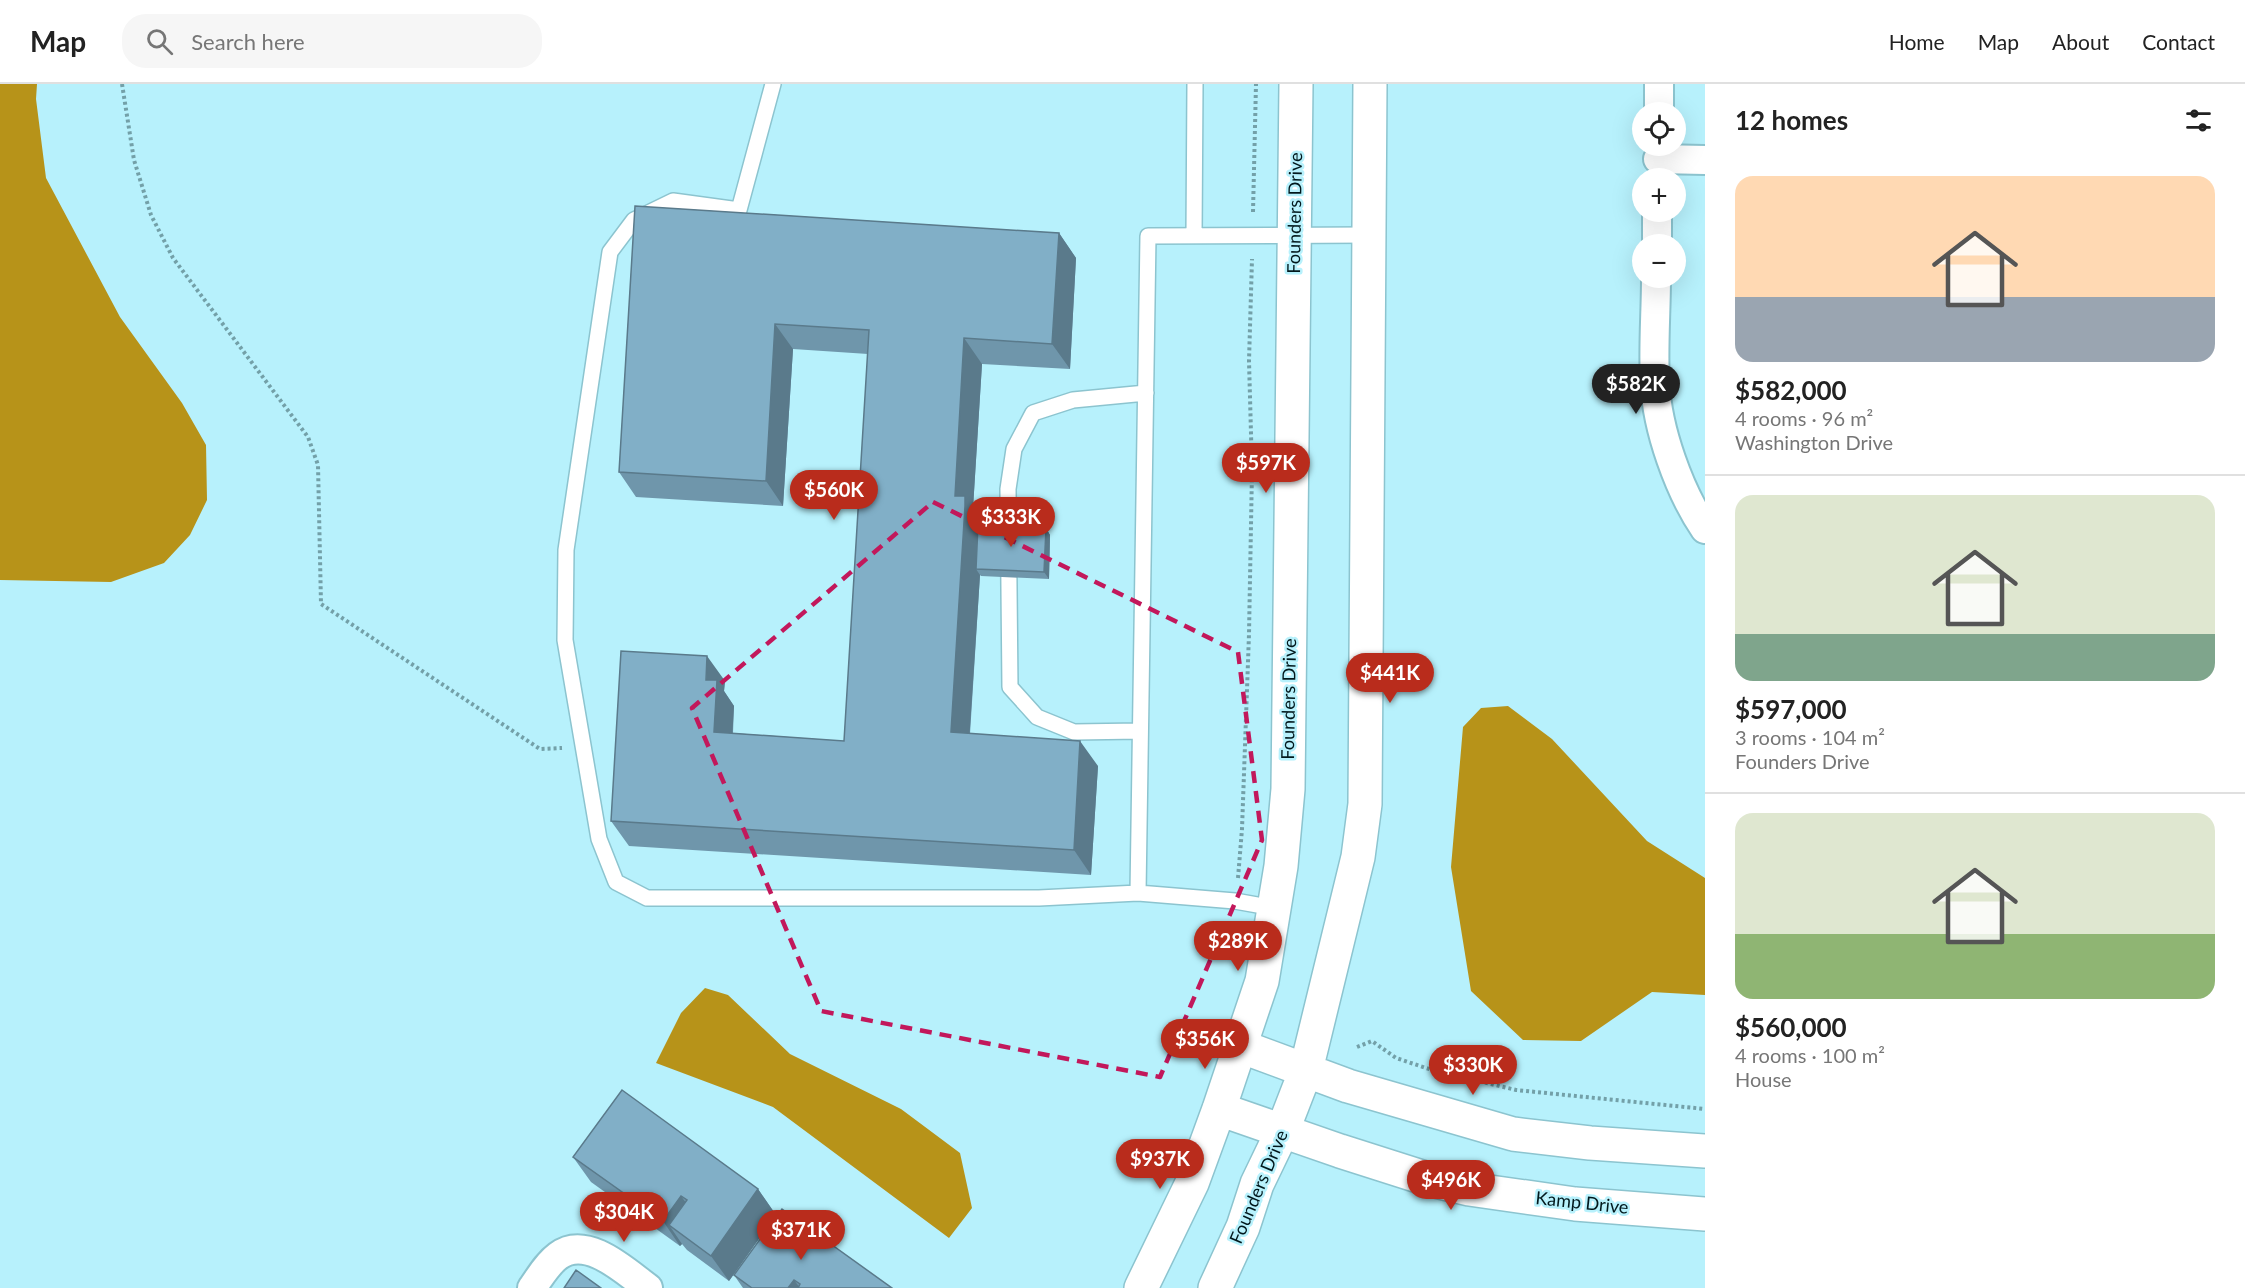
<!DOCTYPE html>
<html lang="en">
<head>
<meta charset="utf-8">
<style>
	:root { --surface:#fff; --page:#f6f6f6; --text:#222; --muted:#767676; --line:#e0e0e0; --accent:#b92c1c }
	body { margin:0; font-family:Lato,sans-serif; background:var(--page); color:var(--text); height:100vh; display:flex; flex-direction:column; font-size:22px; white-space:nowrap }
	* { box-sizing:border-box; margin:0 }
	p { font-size:20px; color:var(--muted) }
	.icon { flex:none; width:33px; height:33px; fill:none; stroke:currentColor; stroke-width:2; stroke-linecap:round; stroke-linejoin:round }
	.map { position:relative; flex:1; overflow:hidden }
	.details { display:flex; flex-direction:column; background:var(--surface); width:540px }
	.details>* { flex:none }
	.buttons { position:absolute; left:1632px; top:18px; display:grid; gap:12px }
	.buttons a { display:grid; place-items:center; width:54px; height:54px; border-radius:50%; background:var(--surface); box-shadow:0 6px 24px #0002; font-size:30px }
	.price { position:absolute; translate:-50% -51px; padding:0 14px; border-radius:21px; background:var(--accent); color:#fff; font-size:20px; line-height:39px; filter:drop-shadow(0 2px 3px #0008) }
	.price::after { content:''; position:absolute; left:50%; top:36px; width:18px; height:14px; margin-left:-9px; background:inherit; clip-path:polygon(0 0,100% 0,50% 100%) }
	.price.current { background:#222; color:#fff }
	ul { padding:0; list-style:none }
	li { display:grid; align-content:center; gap:12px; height:318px; padding:0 30px }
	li+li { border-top:2px solid var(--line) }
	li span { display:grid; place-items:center; height:186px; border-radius:18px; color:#555 }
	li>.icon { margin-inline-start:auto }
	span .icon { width:108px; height:108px; fill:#fffc; stroke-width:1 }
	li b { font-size:26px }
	h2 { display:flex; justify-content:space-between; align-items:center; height:72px; padding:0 30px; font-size:26px }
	header { display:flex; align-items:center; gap:36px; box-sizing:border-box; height:84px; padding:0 30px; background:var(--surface); border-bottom:2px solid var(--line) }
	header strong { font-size:28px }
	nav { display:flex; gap:33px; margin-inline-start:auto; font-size:21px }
	.search { width:420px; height:54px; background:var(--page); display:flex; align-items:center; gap:15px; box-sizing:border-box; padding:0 21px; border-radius:24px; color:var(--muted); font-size:22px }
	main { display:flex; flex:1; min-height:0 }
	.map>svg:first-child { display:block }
</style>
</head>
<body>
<header>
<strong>Map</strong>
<div class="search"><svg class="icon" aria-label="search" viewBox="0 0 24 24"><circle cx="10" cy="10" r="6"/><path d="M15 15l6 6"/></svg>Search here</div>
<nav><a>Home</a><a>Map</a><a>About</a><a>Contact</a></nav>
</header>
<main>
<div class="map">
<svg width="1705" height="1204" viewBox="0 0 1705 1204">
	<rect width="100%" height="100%" fill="#b7f1fc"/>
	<!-- water -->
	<path fill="#b79319" d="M0,0H37L36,15L46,94L120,233L182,319L206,361L207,416L190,451L164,479L111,498L0,496Z
		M1508,622L1552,655L1647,757L1705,794V911L1652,908L1581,957L1523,956L1471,907L1451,783L1463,643L1481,624Z
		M705,904L728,911L790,970L901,1025L960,1069L972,1124L949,1154L773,1023L656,979L681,929Z"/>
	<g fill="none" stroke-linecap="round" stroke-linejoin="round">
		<!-- service casing -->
		<g stroke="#8cc4cf" stroke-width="18">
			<path id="service" d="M773,0L739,126L673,117L634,136L610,168L566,466L565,556L599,755L616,798L647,814H1039L1138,809L1235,817L1274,824
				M1194,152L1195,0
				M1140,647L1074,648L1037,633L1010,603L1008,405L1014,365L1033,329L1073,316L1146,309
				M1138,809L1148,152L1370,151"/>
		</g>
		<!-- minor casing -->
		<g stroke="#8cc4cf" stroke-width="32">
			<path id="minor" d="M1659,28V0
				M1658,75L1705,76
				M1657,160V128
				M1656,194C1656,228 1653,264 1655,299C1657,345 1679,407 1705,445
				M532,1204C540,1193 547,1180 558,1172C587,1150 626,1188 648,1204"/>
		</g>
		<!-- secondary casing -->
		<g stroke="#8cc4cf" stroke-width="36">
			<path id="secondary" d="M1240,962L1348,1002L1513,1050L1590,1059L1705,1067
				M1219,1025L1340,1067L1431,1096L1469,1105L1575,1120L1705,1130
				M1141,1204L1192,1099L1219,1025L1262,897L1281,782L1288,705L1296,0
				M1215,1204L1243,1143L1257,1100L1282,1048L1306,986L1358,773L1365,720L1370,0"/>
		</g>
		<!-- path -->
		<path stroke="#73a0a8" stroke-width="4" stroke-dasharray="3 3" stroke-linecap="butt" d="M122,0L134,76L151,131L173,174L308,353L318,381L321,520L540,665L562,664
			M1253,128L1256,0
			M1238,794L1242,745L1249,550L1252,386L1249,277L1252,175
			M1357,963L1372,957L1396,974L1432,986L1516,1006L1705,1025"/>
		<!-- service -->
		<use href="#service" stroke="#fff" stroke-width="15"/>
		<!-- minor -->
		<use href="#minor" stroke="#fff" stroke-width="28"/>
		<!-- secondary -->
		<use href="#secondary" stroke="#fff" stroke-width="33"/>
	</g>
	<!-- wall -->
	<path fill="#6f96ab" d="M635,122L1059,149L1076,174L1070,285L982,280L973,424L983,438V441L1046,444L1050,451L1049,495L981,492L980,491L970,650L1098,682L1091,791L629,762L611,737L725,597L724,607L734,622L733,649L844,657L868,270L793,265L783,422L636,413L619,388Z
		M573,1073L758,1105L776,1131L729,1197L687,1166L682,1160L680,1162L591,1098Z
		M734,1191L892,1204H743Z"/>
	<!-- shaded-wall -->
	<path fill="#5a7a8b" d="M1059,149L1076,174L1070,285L1052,260Z
		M775,240L793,265L783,422L766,397Z
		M964,254L982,280L973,424L983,438V447L976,485L980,491L968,674L951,648L955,412Z
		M1046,444L1050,451L1049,495L1044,488Z
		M707,572L725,597L724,607L734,622L731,673L714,648L706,596Z
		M1080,657L1098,682L1091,791L1074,766Z
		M758,1105L776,1131L729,1197L711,1172Z
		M681,1112L699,1137L669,1141L682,1160L680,1162L663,1137Z
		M794,1196L800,1204H788Z"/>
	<!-- building -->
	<path fill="#81afc7" stroke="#5a7a8b" stroke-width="1.5" d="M635,122L1059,149L1052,260L964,254L955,412H965V422L951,648L1080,657L1074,766L611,737L621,567L707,572L706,596H717L714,648L844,657L869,246L775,240L766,397L619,388Z
		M978,441L1046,444L1044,488L976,485Z
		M622,1006L758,1105L711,1172L669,1141L687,1116L681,1112L663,1137L573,1073Z
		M782,1125L892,1204H798L800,1200L794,1196L788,1204H752L734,1191Z
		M576,1186L601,1204H564Z"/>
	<!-- marked area -->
	<path fill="none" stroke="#c2185b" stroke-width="4.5" stroke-dasharray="12 8" stroke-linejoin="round" d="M933,418L1238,568L1262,756L1160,993L821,927L692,624Z"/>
	<g text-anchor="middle" stroke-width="5" stroke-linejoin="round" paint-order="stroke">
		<!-- street labels -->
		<g font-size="18" fill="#02181c" stroke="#b7f1fc">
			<text transform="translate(1295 129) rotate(-89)" y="6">Founders Drive</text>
			<text transform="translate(1289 615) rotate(-89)" y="6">Founders Drive</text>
			<text transform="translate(1259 1103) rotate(-67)" y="6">Founders Drive</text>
			<text transform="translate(1582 1119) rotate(6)" y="6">Kamp Drive</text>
		</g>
	</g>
</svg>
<div class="buttons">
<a><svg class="icon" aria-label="locate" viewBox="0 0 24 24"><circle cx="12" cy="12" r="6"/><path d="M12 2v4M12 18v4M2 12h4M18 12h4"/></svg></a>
<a>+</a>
<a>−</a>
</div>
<b class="price current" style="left:1636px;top:331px">$582K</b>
<b class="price" style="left:1266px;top:410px">$597K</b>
<b class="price" style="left:834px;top:437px">$560K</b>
<b class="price" style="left:1011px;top:464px">$333K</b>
<b class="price" style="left:1390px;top:620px">$441K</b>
<b class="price" style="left:1238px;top:888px">$289K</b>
<b class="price" style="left:1205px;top:986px">$356K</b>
<b class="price" style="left:1473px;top:1012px">$330K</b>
<b class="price" style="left:1160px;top:1106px">$937K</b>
<b class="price" style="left:1451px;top:1127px">$496K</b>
<b class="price" style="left:624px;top:1159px">$304K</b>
<b class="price" style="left:801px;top:1177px">$371K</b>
</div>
<section class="details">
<h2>12 homes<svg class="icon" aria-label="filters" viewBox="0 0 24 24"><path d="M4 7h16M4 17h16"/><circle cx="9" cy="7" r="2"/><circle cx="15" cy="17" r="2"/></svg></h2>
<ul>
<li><span style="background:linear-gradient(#ffd9b3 65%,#9aa5b1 0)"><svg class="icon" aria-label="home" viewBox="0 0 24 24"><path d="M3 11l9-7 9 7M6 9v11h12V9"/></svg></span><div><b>$582,000</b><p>4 rooms · 96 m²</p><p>Washington Drive</p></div></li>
<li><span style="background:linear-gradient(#dfe7d0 75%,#7fa58c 0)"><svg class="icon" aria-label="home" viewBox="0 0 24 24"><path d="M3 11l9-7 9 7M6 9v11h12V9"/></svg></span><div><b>$597,000</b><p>3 rooms · 104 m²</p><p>Founders Drive</p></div></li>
<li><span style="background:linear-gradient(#dfe7d0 65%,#8fb573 0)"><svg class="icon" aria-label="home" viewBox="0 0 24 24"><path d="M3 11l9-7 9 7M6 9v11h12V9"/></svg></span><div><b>$560,000</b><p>4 rooms · 100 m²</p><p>House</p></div></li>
</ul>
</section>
</main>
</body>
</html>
